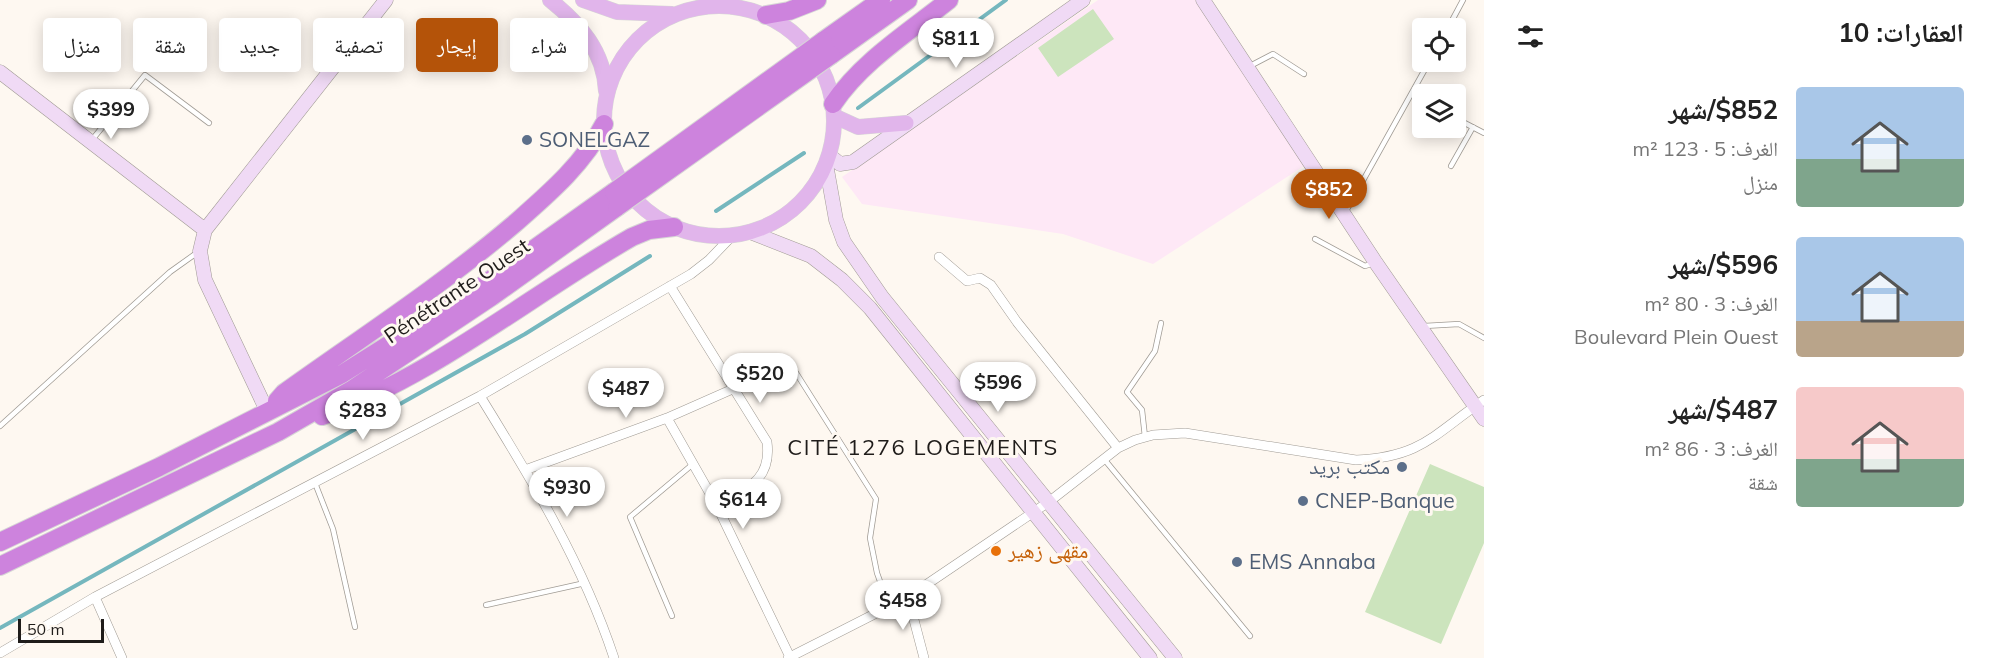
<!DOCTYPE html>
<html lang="ar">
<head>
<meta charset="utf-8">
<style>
	:root { --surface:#fff; --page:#f2f2f2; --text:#222; --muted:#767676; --accent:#b45309 }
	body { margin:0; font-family:Mulish,"Noto Naskh Arabic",sans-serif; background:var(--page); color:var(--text); direction:rtl; height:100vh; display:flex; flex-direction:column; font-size:22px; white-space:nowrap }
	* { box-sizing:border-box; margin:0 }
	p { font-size:20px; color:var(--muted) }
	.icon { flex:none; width:33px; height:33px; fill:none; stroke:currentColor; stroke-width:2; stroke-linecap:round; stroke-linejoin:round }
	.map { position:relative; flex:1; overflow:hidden; direction:ltr }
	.details { display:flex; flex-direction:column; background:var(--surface); width:510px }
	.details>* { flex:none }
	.top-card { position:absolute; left:18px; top:18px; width:570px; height:54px; direction:rtl; display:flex; gap:12px }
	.controls { position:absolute; left:1412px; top:18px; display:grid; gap:12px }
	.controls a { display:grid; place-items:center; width:54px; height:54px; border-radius:6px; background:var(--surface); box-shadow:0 3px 15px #0003; font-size:30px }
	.scale { position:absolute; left:18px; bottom:15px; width:86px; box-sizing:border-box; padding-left:6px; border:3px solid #1f1c1a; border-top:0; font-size:16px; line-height:21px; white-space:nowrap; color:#1f1c1a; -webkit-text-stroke:4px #fef8f1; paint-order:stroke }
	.price { position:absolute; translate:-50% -51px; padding:0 14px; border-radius:21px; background:#fff; color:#222; font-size:20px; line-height:39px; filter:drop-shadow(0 2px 3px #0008) }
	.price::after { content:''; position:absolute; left:50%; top:36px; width:18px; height:14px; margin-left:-9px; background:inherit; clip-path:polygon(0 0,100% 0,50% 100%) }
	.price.selected { background:var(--accent); color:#fff }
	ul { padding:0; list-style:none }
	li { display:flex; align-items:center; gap:18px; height:150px; padding:0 30px }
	li span { display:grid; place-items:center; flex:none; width:168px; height:120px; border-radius:6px; color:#555 }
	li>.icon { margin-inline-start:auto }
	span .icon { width:72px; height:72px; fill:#fffc; stroke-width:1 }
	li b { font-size:26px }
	h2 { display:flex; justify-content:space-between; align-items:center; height:72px; padding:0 30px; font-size:26px }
	.pill { padding:0 21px; border-radius:6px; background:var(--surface); box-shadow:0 3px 15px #0003; font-size:21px; line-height:54px }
	.pill.selected { background:var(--accent); color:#fff }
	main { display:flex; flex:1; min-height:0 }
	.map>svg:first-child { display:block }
</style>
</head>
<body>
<main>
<section class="details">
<h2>العقارات: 10<svg class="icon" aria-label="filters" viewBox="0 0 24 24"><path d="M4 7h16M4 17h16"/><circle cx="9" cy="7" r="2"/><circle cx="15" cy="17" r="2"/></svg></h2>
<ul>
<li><span style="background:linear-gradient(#a9c7e8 60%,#7fa58c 0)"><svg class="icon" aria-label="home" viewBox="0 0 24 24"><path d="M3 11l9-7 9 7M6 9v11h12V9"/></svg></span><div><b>$852/شهر</b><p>الغرف: 5 · 123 m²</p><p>منزل</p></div></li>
<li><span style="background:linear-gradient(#a9c7e8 70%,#b9a48a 0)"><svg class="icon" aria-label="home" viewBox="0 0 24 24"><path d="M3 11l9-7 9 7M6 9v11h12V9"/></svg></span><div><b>$596/شهر</b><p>الغرف: 3 · 80 m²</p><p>Boulevard Plein Ouest</p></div></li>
<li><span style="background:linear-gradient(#f6c9c9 60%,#7fa58c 0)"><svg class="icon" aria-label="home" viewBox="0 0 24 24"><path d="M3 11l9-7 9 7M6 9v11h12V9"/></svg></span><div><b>$487/شهر</b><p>الغرف: 3 · 86 m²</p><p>شقة</p></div></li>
</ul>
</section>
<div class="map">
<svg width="1484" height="658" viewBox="0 0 1484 658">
	<rect width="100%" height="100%" fill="#fef8f1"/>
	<!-- education -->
	<path fill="#fee8f6" d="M1098,0H1197L1307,164L1153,264L1063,234L862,204L842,177Z"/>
	<!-- grass -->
	<path fill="#cce4bd" d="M1093,9L1114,39L1058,77L1038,48Z
		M1430,464L1484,487V543L1441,644L1365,612Z"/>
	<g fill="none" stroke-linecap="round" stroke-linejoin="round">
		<!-- stream -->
		<path stroke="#75b7be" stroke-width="4" d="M858,108L1006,0
			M716,211L804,153
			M0,628L525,334L650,256"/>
		<!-- lane casing -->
		<g stroke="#a09b94" stroke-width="6">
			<path id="lane" d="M1448,28L1463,0
				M1250,66L1273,54L1304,74
				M1455,118L1484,133
				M91,141L145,75L209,123
				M1451,166L1473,127
				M1346,211L1429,62
				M1315,239L1365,266L1374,263
				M1424,326L1459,324L1484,338
				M793,368L876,499L870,538L877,573L889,606
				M0,426L170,272L198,252
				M1145,437L1142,410L1127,392L1155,351L1161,323
				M1104,459L1250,636
				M315,483L333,529L355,627
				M486,605L585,583
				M672,616L630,517L693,464"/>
		</g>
		<!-- street casing -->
		<g stroke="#a09b94" stroke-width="10">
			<path id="street" d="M939,257L967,281L980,278L991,285L1017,322L1118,448
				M670,286L767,442C772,481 746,489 717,506
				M480,396C532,480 583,564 614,658
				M667,418L717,506L790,657
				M525,470L667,418L735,388
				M95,597L122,658
				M908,597L924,658
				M0,653L95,597L480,396L691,274L709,260L733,235
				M788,658L908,597L1050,501L1118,448L1135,440L1153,435L1185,433L1356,460C1422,457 1434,434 1484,400"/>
		</g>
		<!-- secondary casing -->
		<g stroke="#a09b94" stroke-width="15">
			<path id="secondary" d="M1203,0L1376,263L1484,419
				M0,72L205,230
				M829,155L840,164L853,162L1083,0
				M826,164L836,220L844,242L882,297L1175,658
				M750,232L811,256L842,280L870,308L1150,658
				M267,411L205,280L200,251L205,230L386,0"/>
		</g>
		<!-- primary casing -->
		<g stroke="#d7d6d6" stroke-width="16">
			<path id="primary" d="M550,0C580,24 604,51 606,91
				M583,0L617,12L672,14
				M604 121a115 115 0 1 1 230 0a115 115 0 1 1-230 0Z
				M834,116L858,127L906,123"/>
		</g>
		<!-- highway casing -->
		<g stroke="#d7d6d6" stroke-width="20">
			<path id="highway" d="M766,15L789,11L817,0
				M823,41L881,0
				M831,55L908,0
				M833,104C862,61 909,32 949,0
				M277,401L284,393C361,338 441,286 513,225C547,195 583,165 604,124
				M322,416C434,376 529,296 632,237L649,230L674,227
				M0,542L159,467L342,374L482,286L614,192
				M0,566L278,432L353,389L491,297L617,207"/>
		</g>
		<!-- lane -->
		<use href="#lane" stroke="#fff" stroke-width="4.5"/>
		<!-- street -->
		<use href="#street" stroke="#fff" stroke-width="9"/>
		<!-- secondary -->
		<use href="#secondary" stroke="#f0daf5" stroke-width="14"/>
		<!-- primary -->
		<use href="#primary" stroke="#e1b5eb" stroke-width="15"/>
		<!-- highway -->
		<use href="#highway" stroke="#cd83dd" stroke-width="18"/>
		<!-- highway-bridge casing -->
		<g stroke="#d7d6d6" stroke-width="20" stroke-linecap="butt">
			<path id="highway-bridge" d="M614,192L823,41
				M617,207L831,55"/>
		</g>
		<!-- highway-bridge -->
		<use href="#highway-bridge" stroke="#cd83dd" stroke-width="18"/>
	</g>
	<!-- markers -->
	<g fill="#5c6f8a" stroke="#fef8f1" stroke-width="2">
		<circle cx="527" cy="140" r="6"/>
		<circle cx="1402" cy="467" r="6"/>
		<circle cx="1303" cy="501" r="6"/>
		<circle cx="1237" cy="562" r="6"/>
	</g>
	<circle fill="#e8710a" stroke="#fef8f1" stroke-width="2" cx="996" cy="551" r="6"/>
	<g text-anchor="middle" stroke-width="6" stroke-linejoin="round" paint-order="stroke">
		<!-- service labels -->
		<g font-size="21" fill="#4e5e75" stroke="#fef8f1" text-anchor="start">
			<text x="539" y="147">SONELGAZ</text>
			<text x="1390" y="474" text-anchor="end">مكتب بريد</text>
			<text x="1315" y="508">CNEP-Banque</text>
			<text x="1249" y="569">EMS Annaba</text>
		</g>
		<!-- street labels -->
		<g font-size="21" fill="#1f1c1a" stroke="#fef8f1">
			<text transform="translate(457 291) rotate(-34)" y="7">Pénétrante Ouest</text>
		</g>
		<!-- food labels -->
		<g font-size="21" fill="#c56008" stroke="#fef8f1" text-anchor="start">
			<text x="1008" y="558">مقهى زهير</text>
		</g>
		<!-- neighbourhood labels -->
		<g font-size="22" letter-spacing="1.5" fill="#1f1c1a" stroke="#fef8f1">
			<text x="923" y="455">CITÉ 1276 LOGEMENTS</text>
		</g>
	</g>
</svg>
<div class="controls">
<a><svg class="icon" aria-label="locate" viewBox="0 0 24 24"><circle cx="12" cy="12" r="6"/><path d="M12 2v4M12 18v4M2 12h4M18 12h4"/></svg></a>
<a><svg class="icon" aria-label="layers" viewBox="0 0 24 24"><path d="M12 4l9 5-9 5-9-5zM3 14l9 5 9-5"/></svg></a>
</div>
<div class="scale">50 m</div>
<b class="price" style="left:956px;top:69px">$811</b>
<b class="price" style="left:111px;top:140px">$399</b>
<b class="price selected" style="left:1329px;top:220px">$852</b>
<b class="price" style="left:760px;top:404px">$520</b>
<b class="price" style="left:998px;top:413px">$596</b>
<b class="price" style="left:626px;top:419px">$487</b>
<b class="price" style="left:363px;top:441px">$283</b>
<b class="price" style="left:567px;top:518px">$930</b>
<b class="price" style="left:743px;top:530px">$614</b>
<b class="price" style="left:903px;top:631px">$458</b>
<div class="top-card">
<a class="pill">شراء</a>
<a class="pill selected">إيجار</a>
<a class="pill">تصفية</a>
<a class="pill">جديد</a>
<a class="pill">شقة</a>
<a class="pill">منزل</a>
</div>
</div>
</main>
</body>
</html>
